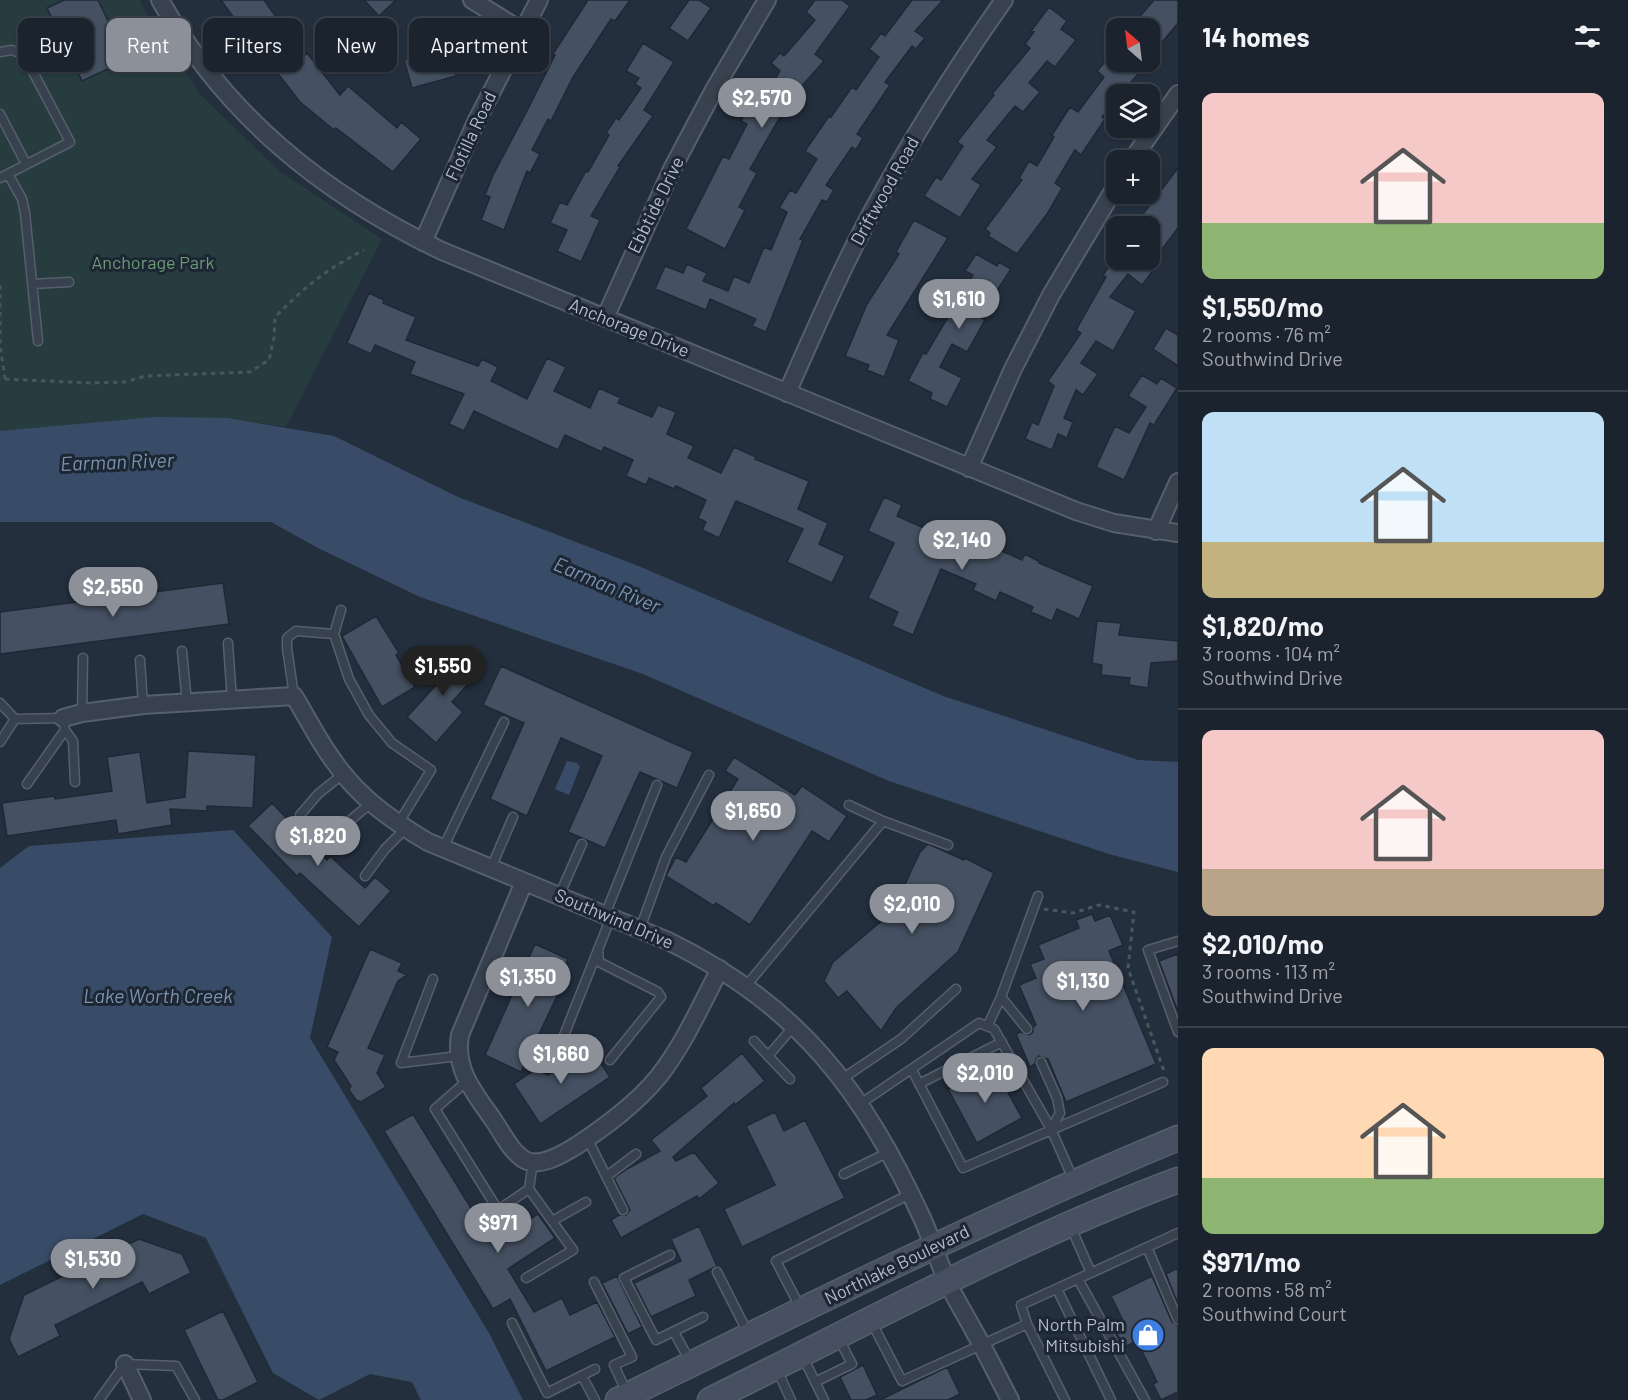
<!DOCTYPE html>
<html lang="en">
<head>
<meta charset="utf-8">
<style>
	:root { --surface:#1b232e; --page:#282f3a; --text:#f1f3f6; --muted:#a0a4aa; --line:#39404a; --accent:#8c9099 }
	body { margin:0; font-family:Barlow,sans-serif; background:var(--page); color:var(--text); height:100vh; display:flex; flex-direction:column; font-size:22px; white-space:nowrap }
	* { box-sizing:border-box; margin:0 }
	p { font-size:20px; color:var(--muted) }
	.icon { flex:none; width:33px; height:33px; fill:none; stroke:currentColor; stroke-width:2; stroke-linecap:round; stroke-linejoin:round }
	.map { position:relative; flex:1; overflow:hidden }
	.details { display:flex; flex-direction:column; background:var(--surface); width:450px }
	.details>* { flex:none }
	.guide { position:absolute; left:18px; top:18px; width:570px; height:54px; display:flex; gap:12px }
	.needle { width:39px; rotate:332deg }
	.fabs { position:absolute; left:1106px; top:18px; display:grid; gap:12px }
	.fabs a { display:grid; place-items:center; width:54px; height:54px; border-radius:12px; background:var(--surface); box-shadow:0 2px 4px #0004,0 0 0 2px var(--line); font-size:30px }
	.price { position:absolute; translate:-50% -51px; padding:0 14px; border-radius:21px; background:var(--accent); color:#fff; font-size:20px; line-height:39px; filter:drop-shadow(0 2px 3px #0008) }
	.price::after { content:''; position:absolute; left:50%; top:36px; width:18px; height:14px; margin-left:-9px; background:inherit; clip-path:polygon(0 0,100% 0,50% 100%) }
	.price.current { background:#222; color:#fff }
	ul { padding:0; list-style:none }
	li { display:grid; align-content:center; gap:12px; height:318px; padding:0 24px }
	li+li { border-top:2px solid var(--line) }
	li span { display:grid; place-items:center; height:186px; border-radius:12px; color:#555 }
	li>.icon { margin-inline-start:auto }
	span .icon { width:108px; height:108px; fill:#fffc; stroke-width:1 }
	li b { font-size:26px }
	h2 { display:flex; justify-content:space-between; align-items:center; height:72px; padding:0 24px; font-size:26px }
	.tag { padding:0 21px; border-radius:12px; background:var(--surface); box-shadow:0 2px 4px #0004,0 0 0 2px var(--line); font-size:21px; line-height:54px }
	.tag.current { background:var(--accent); color:#fff }
	main { display:flex; flex:1; min-height:0 }
	.map>svg:first-child { display:block }
</style>
</head>
<body>
<main>
<div class="map">
<svg width="1178" height="1400" viewBox="0 0 1178 1400">
	<rect width="100%" height="100%" fill="#242f3e"/>
	<!-- green -->
	<path fill="#263c3f" d="M0,0H140L147,16L201,95L279,171L382,239L286,427L228,418L0,433Z"/>
	<!-- water -->
	<path fill="#394c67" d="M155,417L228,418L334,436L458,497L636,565L943,696L1138,760L1178,762V872L1109,854L889,781L643,674L420,597L318,548L271,522H0V431Z
		M567,761L577,763L580,767L569,795L555,789Z
		M233,830L332,937L310,1038L489,1333L523,1400H421L412,1382L370,1374L319,1400L273,1373L206,1238L143,1214L0,1285V868L29,846Z"/>
	<!-- building -->
	<path fill="#455162" stroke="#1f2835" stroke-width="1.5" d="M64,0H98L127,60L82,81L47,8Z
		M221,0H264L304,56L307,53L340,95L348,86L397,128L401,122L421,139L393,172L336,128L334,130L300,102L266,58L264,59Z
		M364,0H396L379,16Z
		M588,0H630L615,21L611,19L573,77L551,121L548,119L532,150L540,154L530,173L527,171L504,230L481,220L490,197L485,195L493,175L528,109L555,55L553,54Z
		M689,0H699L711,8L688,41L669,28Z
		M815,0H842L850,6L815,54L824,61L800,88L798,86L750,169L757,173L739,207L745,210L725,249L686,229L723,156L729,159L747,124L741,121L749,107L751,109L752,107L757,110L780,71L771,63L780,53L784,56L815,20L806,12Z
		M912,0H943L915,31L925,38L916,49L912,46L885,82L890,85L857,134L863,138L856,150L852,147L826,185L834,190L827,202L822,200L800,239L803,240L766,332L752,326L756,319L710,299L706,310L655,289L665,266L683,273L687,264L707,273L703,281L728,291L734,276L749,283L764,247L771,250L787,212L779,208L790,190L796,193L817,159L805,151L829,116L831,117L852,87L856,90L879,57L869,49L881,33L885,36Z
		M1154,0H1178V23L1149,58V28H1130Z
		M1049,7L1067,21L1061,29L1076,40L1055,67L1047,61L1029,83L1040,92L1023,112L1015,106L987,140L997,147L972,179L981,185L960,218L924,196L936,177L941,180L963,146L957,142L994,95L992,94L1030,48L1025,44L1034,32L1031,31Z
		M438,30L447,60L452,59L456,76L412,88L404,60L413,58L408,38Z
		M643,43L674,62L644,110L653,116L618,166L620,167L591,216L600,220L581,262L557,251L567,230L550,223L560,202L567,205L586,171L588,172L609,135L606,133L616,118L619,120L641,88L635,84L639,78L626,71Z
		M1112,54L1116,58V62H1148L1121,94H1116V100L1102,117L1105,119L1081,155L1075,150L1055,183L1062,188L1047,214L1017,254L988,236L990,233L985,229L1022,180L1019,178L1029,161L1037,166L1054,137L1052,135L1070,107L1078,112L1104,77L1097,71Z
		M1178,168V228L1154,260H1161L1142,285L1128,274L1110,297L1136,311L1113,351L1096,341L1081,363L1098,374L1083,395L1076,390L1064,418L1073,422L1067,438L1058,434L1052,450L1025,439L1032,422L1038,425L1054,386L1048,381L1081,333L1076,330L1106,277L1103,275L1114,260H1149V226H1142L1137,222Z
		M914,220L948,238L887,335L899,340L884,377L867,370L869,365L845,356L867,304L899,254L896,252Z
		M976,254L997,266L999,262L1011,269L980,317L985,320L967,352L952,344L940,367L962,378L947,407L930,399L932,393L908,381L923,353L926,354L973,275L965,271Z
		M369,293L384,300L383,303L416,317L406,340L478,366L482,359L498,367L491,381L527,399L547,358L566,367L554,391L590,408L599,388L621,398L618,403L652,417L658,405L676,412L667,434L694,446L688,458L721,473L734,447L756,457L755,459L809,481L798,509L828,523L819,544L845,556L832,583L787,562L803,529L736,501L719,538L702,530L706,522L698,518L706,500L676,486L674,489L649,478L646,485L626,476L633,460L604,447L602,452L565,435L558,450L474,411L464,431L449,424L464,394L410,374L415,362L375,345L371,354L347,343Z
		M1166,328L1178,335V366L1153,349Z
		M1142,375L1157,384L1161,378L1177,388L1154,425L1150,423L1124,480L1096,467L1115,426L1129,433L1146,407L1128,396Z
		M884,497L902,505L897,516L933,532L938,521L970,535L966,546L989,556L993,547L1022,560L1025,554L1040,562L1039,563L1093,586L1079,619L1057,609L1052,621L1031,612L1033,607L1000,592L996,601L973,590L976,584L941,569L913,635L892,626L898,612L868,598L894,543L868,531Z
		M223,583L229,624L0,654V612Z
		M376,616L399,653L396,655L415,687L382,707L342,636Z
		M1097,621L1121,623L1119,635L1178,641V661L1151,663L1148,688L1129,685L1130,678L1101,675L1102,665L1092,663Z
		M450,648L478,673L452,702L463,712L436,743L407,717L458,661L425,681L423,678Z
		M501,666L693,752L677,788L640,772L605,848L568,832L602,756L561,738L527,816L490,799L524,723L483,705Z
		M188,751L256,755L253,808L207,806V811L170,809L172,825L118,834L116,820L7,836L2,803L54,796L55,799L112,791L107,757L140,752L147,803L185,797Z
		M734,757L795,795L802,786L847,816L829,842L812,831L750,925L716,903L714,906L666,876L676,857L686,862L738,779L725,771Z
		M272,803L327,860L330,856L365,888L375,877L391,891L359,927L300,873L297,876L248,826Z
		M928,844L964,860L965,858L994,873L958,952L896,1008L881,1031L847,991L838,998L824,981L833,962L892,912L920,852Z
		M1092,914L1095,921L1110,915L1123,945L1109,951L1156,1064L1066,1102L1048,1059L1039,1056L1036,1059L1035,1064L1030,1067L1016,1034L1021,1032L1029,1035L1033,1032V1027L1036,1025L1019,985L1036,978L1030,964L1044,959L1038,945L1079,928L1076,920Z
		M535,944L568,959L564,969L569,971L521,1072L485,1055Z
		M370,949L402,963L398,971L407,975L398,981L368,1048L385,1055L377,1073L386,1087L361,1102L356,1100L349,1090L351,1086L334,1060L338,1052L327,1047Z
		M1178,954V1012L1159,961Z
		M590,1047L610,1077L540,1124L514,1084L536,1069L548,1075Z
		M742,1053L765,1081L735,1105L734,1103L673,1157L676,1161L694,1152L719,1183L699,1199L697,1196L621,1238L611,1220L619,1215H626L630,1210L614,1178L627,1169L660,1151L651,1140L707,1096L701,1088Z
		M993,1065L1022,1118L977,1143L948,1089Z
		M775,1112L784,1131L805,1120L845,1198L742,1247L724,1209L775,1185L746,1126Z
		M413,1114L493,1244L538,1214L555,1238L508,1269L534,1312L562,1298L570,1315L597,1302L615,1337L546,1371L510,1299L493,1309L384,1131Z
		M699,1226L717,1266L689,1280L696,1296L651,1317L634,1283L681,1261L671,1239Z
		M139,1239L182,1254L191,1273L149,1294L142,1282L55,1325L60,1336L18,1357L9,1339L24,1295Z
		M1178,1268V1304L1166,1274Z
		M617,1276L642,1327L628,1334L602,1283Z
		M1152,1276L1172,1322L1178,1326V1392L1161,1400L1153,1384L1157,1382L1137,1341L1124,1347L1115,1330L1125,1325L1111,1296Z
		M223,1311L258,1382L223,1400H218L184,1330Z
		M863,1365L877,1395L866,1400H851L840,1377Z
		M947,1367L960,1394L948,1400H880Z"/>
	<g fill="none" stroke-linecap="round" stroke-linejoin="round">
		<!-- service casing -->
		<g stroke="#565f6c" stroke-width="11">
			<path id="service" d="M0,52L12,50L24,55L70,142L0,178
				M0,114L26,164
				M8,174L22,199L25,213L38,341
				M32,284L69,282
				M341,610L334,634L349,679L369,715L392,743L431,770L398,824
				M228,643L232,701
				M182,651L187,703
				M140,660L143,705
				M294,696L287,648V638L296,631L334,634
				M0,703L15,719L63,718L65,730L27,784
				M82,713L83,658
				M65,730L73,741L75,782
				M0,742L15,719
				M849,805L883,821
				M300,815L318,794L343,774
				M331,843L347,823L371,803
				M443,848L504,722
				M491,868L513,817
				M365,876L385,849L405,829
				M559,896L582,844
				M605,915L657,785
				M640,929L666,857L709,775
				M1178,941L1148,950L1178,1032
				M598,949L599,962L658,992L661,997L610,1060
				M433,979L401,1063L458,1056
				M746,986L883,821L948,845
				M988,1025L1001,997
				M1027,1029L1001,997L1038,896
				M754,1041L790,1079
				M768,1056L794,1026
				M555,1058L611,917
				M1041,1062L1057,1098L1060,1113L1051,1129
				M912,1070L963,1168L1163,1082
				M842,1079L901,1039L956,989
				M467,1081L435,1109L498,1210L529,1189L533,1161
				M919,1084L1002,1042
				M860,1104L979,1023L994,1029L1051,1129L1074,1181
				M587,1138L623,1210
				M844,1174L889,1152
				M607,1176L636,1154
				M552,1221L586,1202
				M1070,1225L1091,1273
				M1147,1247L1178,1320
				M670,1255L624,1278L656,1340L703,1317
				M717,1272L748,1333
				M526,1278L573,1250L529,1189
				M1078,1279L1145,1400
				M594,1282L632,1357L614,1365L627,1393
				M1057,1289L1111,1400
				M801,1309L776,1261L910,1194
				M871,1321L902,1381L1027,1324L1021,1305L1178,1233
				M512,1323L547,1393L595,1369
				M1027,1324L1065,1400
				M674,1332L691,1363
				M802,1355L824,1400
				M777,1370L791,1400
				M582,1376L595,1400
				M815,1382L852,1364L839,1339
				M99,1400L125,1364L176,1366L195,1400"/>
		</g>
		<!-- minor casing -->
		<g stroke="#565f6c" stroke-width="20">
			<path id="minor" d="M160,0C226,116 323,194 442,251L1076,511L1114,523L1178,533
				M472,0L522,31
				M1132,160L1178,94
				M423,242L476,122L539,0
				M605,318L672,169L715,88L767,0
				M787,393C814,332 841,269 873,210C912,138 956,68 1004,0
				M969,468L1013,369L1051,295L1116,186
				M1156,531L1178,482
				M63,718L82,713L143,705L294,696C307,717 318,740 333,760C357,796 391,820 428,842L668,941C799,1005 863,1090 923,1220C931,1239 938,1259 946,1279C954,1297 965,1314 974,1331C987,1354 998,1377 1010,1400
				M524,882L460,1035C454,1071 475,1093 494,1121C503,1134 511,1152 525,1160C540,1168 563,1154 576,1146C606,1126 636,1104 659,1076C684,1044 701,1005 720,969
				M125,1364L142,1400"/>
		</g>
		<!-- secondary casing -->
		<g stroke="#565f6c" stroke-width="27">
			<path id="secondary" d="M618,1400C803,1309 988,1217 1178,1138
				M710,1400C865,1324 1017,1240 1178,1180"/>
		</g>
		<!-- path -->
		<path stroke="#44595c" stroke-width="3" stroke-dasharray="4.5 4.5" stroke-linecap="butt" d="M0,285V345L5,379L0,380
			M5,379L90,383L125,382L145,376L250,372L269,360L274,338L275,317C306,286 325,270 364,250
			M1044,909L1073,913L1099,905L1134,912L1128,968L1164,1071"/>
		<!-- service -->
		<use href="#service" stroke="#38414e" stroke-width="8"/>
		<!-- minor -->
		<use href="#minor" stroke="#38414e" stroke-width="16"/>
		<!-- secondary -->
		<use href="#secondary" stroke="#465061" stroke-width="24"/>
	</g>
	<!-- icons -->
	<defs>
		<g id="shop-disc" transform="scale(1.725)"><circle r="9.5" fill="#3f7fe0" stroke="#1d2633"/><path d="M-5-2.5h2.3a2.7 3.5 0 0 1 5.4 0H5L5.5 6h-11ZM-1.5-2.5h3a1.5 2.3 0 0 0-3 0Z" fill="#fff"/></g>
	</defs>
	<g fill-rule="evenodd">
		<use href="#shop-disc" x="1148" y="1335"/>
	</g>
	<g text-anchor="middle" stroke-width="6" stroke-linejoin="round" paint-order="stroke">
		<!-- street labels -->
		<g font-size="18" fill="#b4bcc9" stroke="#1d2633">
			<text transform="translate(471 136) rotate(-65)" y="6">Flotilla Road</text>
			<text transform="translate(885 191) rotate(-61)" y="6">Driftwood Road</text>
			<text transform="translate(656 205) rotate(-64)" y="6">Ebbtide Drive</text>
			<text transform="translate(629 328) rotate(22)" y="6">Anchorage Drive</text>
			<text transform="translate(614 919) rotate(23)" y="6">Southwind Drive</text>
			<text transform="translate(897 1265) rotate(-26)" y="6">Northlake Boulevard</text>
		</g>
		<!-- park labels -->
		<g font-size="18" fill="#6b9a76" stroke="#1d2633">
			<text x="153" y="269">Anchorage Park</text>
		</g>
		<!-- poi labels -->
		<g font-size="18" fill="#b4bcc9" stroke="#1d2633" text-anchor="end">
			<text x="1125" y="1331">North Palm<tspan x="1125" dy="21">Mitsubishi</tspan></text>
		</g>
		<!-- water labels -->
		<g font-size="20" font-style="italic" fill="#7c92b1" stroke="#1d2633">
			<text transform="translate(117 462) rotate(-2)" y="7">Earman River</text>
			<text transform="translate(607 585) rotate(23)" y="7">Earman River</text>
			<text x="158" y="1003">Lake Worth Creek</text>
		</g>
	</g>
</svg>
<div class="fabs">
<a><svg class="needle" viewBox="-14 -14 28 28"><path d="M0-13l5 13h-10z" fill="#e53935"/><path d="M0 13l5-13h-10z" fill="#a0a4aa"/></svg></a>
<a><svg class="icon" aria-label="layers" viewBox="0 0 24 24"><path d="M12 4l9 5-9 5-9-5zM3 14l9 5 9-5"/></svg></a>
<a>+</a>
<a>−</a>
</div>
<b class="price" style="left:762px;top:129px">$2,570</b>
<b class="price" style="left:959px;top:330px">$1,610</b>
<b class="price" style="left:962px;top:571px">$2,140</b>
<b class="price" style="left:113px;top:618px">$2,550</b>
<b class="price current" style="left:443px;top:697px">$1,550</b>
<b class="price" style="left:753px;top:842px">$1,650</b>
<b class="price" style="left:318px;top:867px">$1,820</b>
<b class="price" style="left:912px;top:935px">$2,010</b>
<b class="price" style="left:528px;top:1008px">$1,350</b>
<b class="price" style="left:1083px;top:1012px">$1,130</b>
<b class="price" style="left:561px;top:1085px">$1,660</b>
<b class="price" style="left:985px;top:1104px">$2,010</b>
<b class="price" style="left:498px;top:1254px">$971</b>
<b class="price" style="left:93px;top:1290px">$1,530</b>
<div class="guide">
<a class="tag">Buy</a>
<a class="tag current">Rent</a>
<a class="tag">Filters</a>
<a class="tag">New</a>
<a class="tag">Apartment</a>
</div>
</div>
<section class="details">
<h2>14 homes<svg class="icon" aria-label="filters" viewBox="0 0 24 24"><path d="M4 7h16M4 17h16"/><circle cx="9" cy="7" r="2"/><circle cx="15" cy="17" r="2"/></svg></h2>
<ul>
<li><span style="background:linear-gradient(#f6c9c9 70%,#8fb573 0)"><svg class="icon" aria-label="home" viewBox="0 0 24 24"><path d="M3 11l9-7 9 7M6 9v11h12V9"/></svg></span><div><b>$1,550/mo</b><p>2 rooms · 76 m²</p><p>Southwind Drive</p></div></li>
<li><span style="background:linear-gradient(#bfe0f5 70%,#c2b280 0)"><svg class="icon" aria-label="home" viewBox="0 0 24 24"><path d="M3 11l9-7 9 7M6 9v11h12V9"/></svg></span><div><b>$1,820/mo</b><p>3 rooms · 104 m²</p><p>Southwind Drive</p></div></li>
<li><span style="background:linear-gradient(#f6c9c9 75%,#b9a48a 0)"><svg class="icon" aria-label="home" viewBox="0 0 24 24"><path d="M3 11l9-7 9 7M6 9v11h12V9"/></svg></span><div><b>$2,010/mo</b><p>3 rooms · 113 m²</p><p>Southwind Drive</p></div></li>
<li><span style="background:linear-gradient(#ffd9b3 70%,#8fb573 0)"><svg class="icon" aria-label="home" viewBox="0 0 24 24"><path d="M3 11l9-7 9 7M6 9v11h12V9"/></svg></span><div><b>$971/mo</b><p>2 rooms · 58 m²</p><p>Southwind Court</p></div></li>
</ul>
</section>
</main>
</body>
</html>
